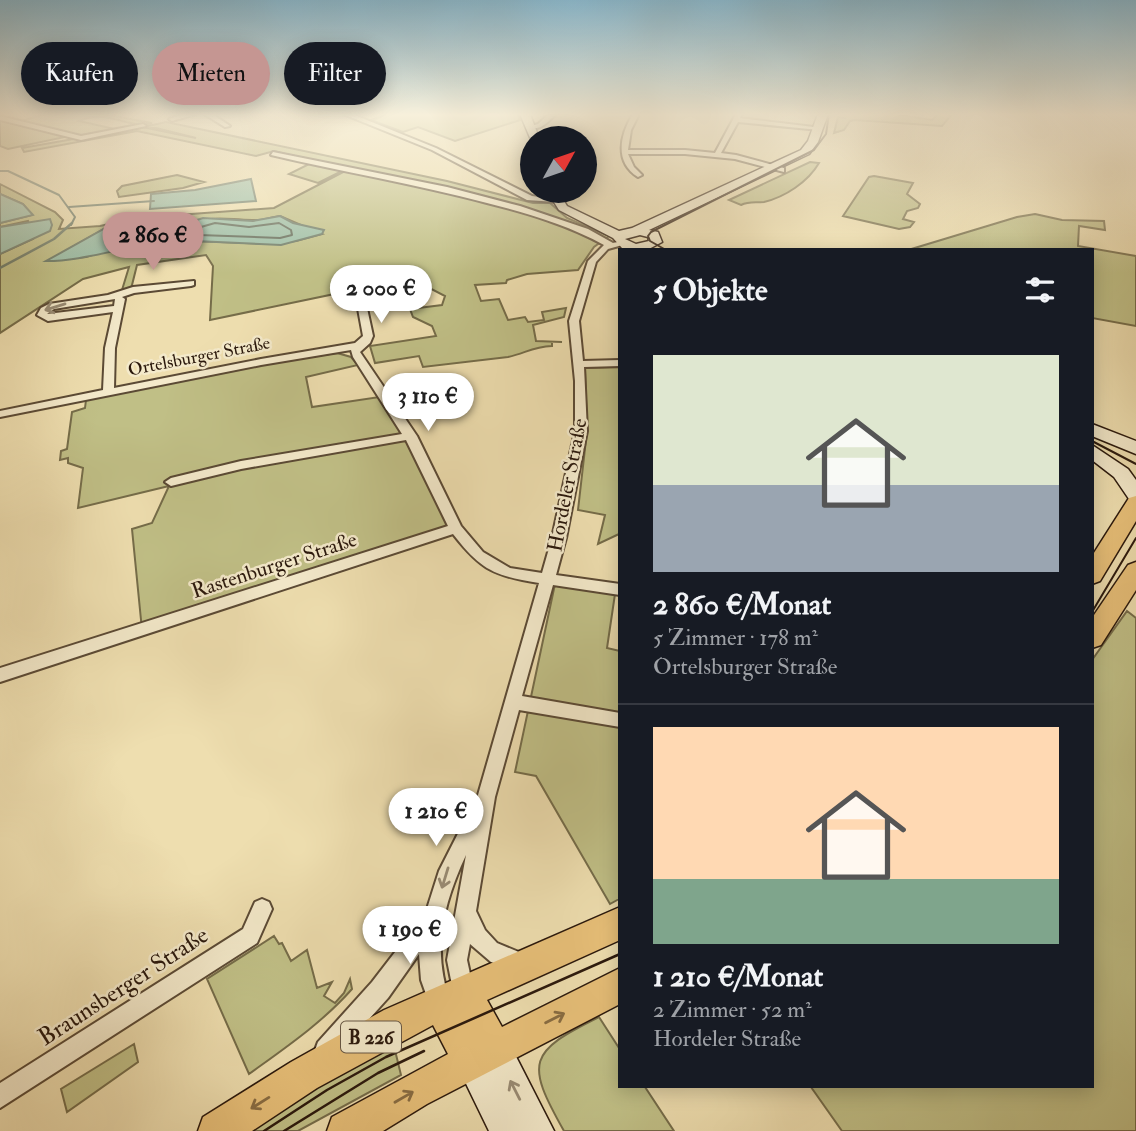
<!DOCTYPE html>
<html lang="de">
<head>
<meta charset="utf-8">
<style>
	:root { --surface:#171b24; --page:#20242c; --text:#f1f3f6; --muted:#9ea1a6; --line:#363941; --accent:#c59692 }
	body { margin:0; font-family:"IM FELL Double Pica",serif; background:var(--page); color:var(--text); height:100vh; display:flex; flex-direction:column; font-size:26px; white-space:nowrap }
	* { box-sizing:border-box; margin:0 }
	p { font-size:23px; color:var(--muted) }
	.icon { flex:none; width:38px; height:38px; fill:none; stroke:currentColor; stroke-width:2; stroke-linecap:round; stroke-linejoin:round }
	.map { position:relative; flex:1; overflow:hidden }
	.details { position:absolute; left:618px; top:248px; width:476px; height:840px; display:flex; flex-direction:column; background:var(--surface); border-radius:0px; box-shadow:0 4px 18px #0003 }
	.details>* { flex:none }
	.top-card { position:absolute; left:21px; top:42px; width:492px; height:63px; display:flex; gap:14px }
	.needle { width:46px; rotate:50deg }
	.tools { position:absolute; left:520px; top:126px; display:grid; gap:14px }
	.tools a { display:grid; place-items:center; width:77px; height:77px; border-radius:50%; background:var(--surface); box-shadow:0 4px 18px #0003; font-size:35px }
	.price { position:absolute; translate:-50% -60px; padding:0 16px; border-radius:24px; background:#fff; color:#222; font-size:23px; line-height:46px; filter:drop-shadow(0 2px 4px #0008) }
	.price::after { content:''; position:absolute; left:50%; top:42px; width:21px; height:16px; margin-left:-10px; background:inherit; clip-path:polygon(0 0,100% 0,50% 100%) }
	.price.on { background:var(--accent); color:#111 }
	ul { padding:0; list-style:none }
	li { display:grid; align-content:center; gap:14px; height:371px; padding:0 35px }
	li+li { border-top:2px solid var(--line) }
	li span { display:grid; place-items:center; height:217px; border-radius:0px; color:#555 }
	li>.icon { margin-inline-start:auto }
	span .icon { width:126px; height:126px; fill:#fffc; stroke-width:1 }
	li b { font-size:30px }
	h2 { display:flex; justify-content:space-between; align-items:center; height:84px; padding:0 35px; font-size:30px }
	.tag { padding:0 24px; border-radius:32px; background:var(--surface); box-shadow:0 4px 18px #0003; font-size:24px; line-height:63px }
	.tag.on { background:var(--accent); color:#111 }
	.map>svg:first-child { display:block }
</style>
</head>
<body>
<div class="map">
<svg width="1136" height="1131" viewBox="0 0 1136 1131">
	<rect width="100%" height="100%" fill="#eedeaf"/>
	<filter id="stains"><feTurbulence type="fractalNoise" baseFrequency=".00286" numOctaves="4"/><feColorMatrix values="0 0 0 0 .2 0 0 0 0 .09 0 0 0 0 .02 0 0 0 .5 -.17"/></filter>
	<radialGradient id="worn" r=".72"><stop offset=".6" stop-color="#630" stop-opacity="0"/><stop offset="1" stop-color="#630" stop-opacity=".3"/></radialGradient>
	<!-- green -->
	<path fill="#c0bf86" stroke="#756c49" stroke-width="2" fill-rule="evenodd" d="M44,114H103L152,123C124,129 108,108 79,121L119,130L80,136L22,121Z
		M387,114H518L520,120L455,141L418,127L403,132L371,120Z
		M846,114H894L932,120L938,114H952L942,126L855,120L850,121L844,130L834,133L838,117L845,118Z
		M0,119L64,136L65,137L8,149L0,146Z
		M166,122L447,181L533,203H550L567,218L609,236L594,247L578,270L527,274L507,280L506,283L475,285L481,301L499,299L508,320L525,317L528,322L544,320L542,312L566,308L564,317L533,325L536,341L562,342H552V346C532,347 526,353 508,357L423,367L419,356L375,363L370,346L436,336L432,326L413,317L410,309L442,305L445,296L420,283L342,288L339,293L210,320L213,266L206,255L137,265L131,289L122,290L129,267L83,279L0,333V254L33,239L28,221L0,227V223L32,215L23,204L0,194V184L55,212L63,220L59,229L100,226L136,218L274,208L349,169L274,151L256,156L137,131L24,152L22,148L142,127L196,138L148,126ZM280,216L322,234L296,241L268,244L174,240C203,211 215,219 252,220C261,221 271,217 280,216ZM119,225L118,230L132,235L169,233L154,244L112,249L86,257L48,261L109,226Z
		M313,162L346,169L318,183L289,174Z
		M810,162L819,163C808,182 785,197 764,202C755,203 749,201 741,205L729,200Z
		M177,175L204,182L183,188L119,197L117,191L122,186Z
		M874,176L913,183L907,194L920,204L918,208L907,211L903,219L914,222L910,227L899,229L843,216L869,177Z
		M1035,214L1062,220L1104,221L1105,230L1079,226L1078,246L1136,256V326L1092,318V250H908L1017,217Z
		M337,353L351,357L358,365L306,377L312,407L386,396L456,528L142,630L132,529L152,523L169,486L78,508L83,468L68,463V458L60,460L61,451L67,449L72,412L85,408L86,400L267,363Z
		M619,367V534L598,544L605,515L578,510L587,431L585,368Z
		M555,584L615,594L607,648L620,651L619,899L610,904L536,776L515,772Z
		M1127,611L1136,618V1131H842L811,1087H1092V660Z
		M274,936L279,944L282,943L291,961L307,950L317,988L332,982L324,996L335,1003L344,993L350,979L352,989C322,1023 285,1048 249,1074L207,979Z
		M599,1017L619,1048L620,1087H645L674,1131H564C525,1062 528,1052 599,1017Z
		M392,1038L401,1075L298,1131H238Z
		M134,1044L138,1062L67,1112L61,1089Z"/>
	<!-- water -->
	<path fill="#9bbda6" stroke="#6e7b68" stroke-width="2" d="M251,179L256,201L150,209L151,194L195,190Z
		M0,194L23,204L33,215L0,223Z
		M280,216L293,223L324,230L322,234L281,245L173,240L197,220L203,218L253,221Z
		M50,219L52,225L50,231L0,254V227Z
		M120,224L118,230L132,235L169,233L159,238L154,244C118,248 83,261 46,261L109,226Z"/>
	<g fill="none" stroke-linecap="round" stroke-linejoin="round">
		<!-- shore -->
		<path stroke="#626a59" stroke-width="2" d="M215,223L249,227L279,223L291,230L292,235L280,238L199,235L196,232L201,227Z"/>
		<!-- stream-far1 -->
		<path stroke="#6e7b68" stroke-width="2" d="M0,171H8L59,195L75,217L71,225
			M69,207L154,201"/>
		<!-- stream -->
		<path stroke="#6e7b68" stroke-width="2.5" d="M0,268L54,239L72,223"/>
		<!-- street casing -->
		<g stroke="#5b4a35" stroke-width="4">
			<path id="street" d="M184,114H196L172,121L169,119Z
				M204,114H212L230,126L225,127Z
				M343,114H352L436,148L532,196L560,200L556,202L527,200L432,150Z
				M549,114H556C547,123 539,132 527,127L538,124Z
				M633,114H639L631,130L628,150H685L715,153L736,114H742L740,118L822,128L819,130L738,122L721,153L736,155L784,168V172L735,159L685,154H628L634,167L642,175L638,177C614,162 620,135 633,114Z
				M0,116L81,136L143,124L146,126L81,140L0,120Z
				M273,152L447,187L520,206L588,229L613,243L622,241L626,244L608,249L596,262L579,321L583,361L620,360V366L584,367L587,431L566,538L556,575L620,584V595L553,585L522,696L620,713V727L519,710L495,797L476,911L485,930L497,943L526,955L529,962L526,969L519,972L491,962L470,944L467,960L474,992L471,1000L463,1003L455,1000L447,960L466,855C443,904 431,951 451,1003L448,1011L440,1014L432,1011L421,980L419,954L388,998L334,1058L326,1061L318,1058L315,1050L318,1042L372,982L426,912L439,871L473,804L476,802L539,583C494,576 481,570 453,534L0,682V668L448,526L406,440L241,469L171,486L165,482L171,478L241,461L402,434L353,357L351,350L261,365L0,417V411L103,390L105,348L113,312L48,321L37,315L41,308L49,304L108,295L133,287L194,281V285L191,286L134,293L122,297L125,299L115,348L114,388L261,359L355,343L363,336L354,287L362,285L373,336L370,343L360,352L417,436L461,526L483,552L510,568L542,573L552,538L575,431V381L569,321L588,261L604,245C568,225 527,213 487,203C416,184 343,172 271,155ZM115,299L114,306L47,314L54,309Z
				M262,899L269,902L272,909L257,943L0,1108V1083L243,929L255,902Z"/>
		</g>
		<!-- secondary casing -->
		<g stroke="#2a180c" stroke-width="3">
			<path id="secondary" d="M520,114H530L539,138L531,140Z
				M818,114H828L818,142L809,154L649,230L658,232L662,242L647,250L622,248L613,238L559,210L547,191H558L567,206L619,231L632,228L801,150L808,141ZM640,235L648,237L649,241L636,244L625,239Z
				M1092,424L1136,441V454L1092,436Z
				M1092,445L1128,469L1136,480V500L1129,499L1114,477L1092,460Z
				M494,1032L506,1037L554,1131H489L455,1061L460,1049L472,1044L478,1047L482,1037Z"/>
		</g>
		<!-- primary casing -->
		<g stroke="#2a180c" stroke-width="3">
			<path id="primary" d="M1136,496V521L1100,581L1092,584V556L1129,498Z
				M1136,562V590L1101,645L1092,648V618L1128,565Z
				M620,907V940L487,1000L502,1027L620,968V1004L427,1104L383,1131H327L332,1117L448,1054L433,1025L317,1088L252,1131H198L203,1117L291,1062L384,1010Z"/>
		</g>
		<!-- street -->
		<use href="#street" fill="#f4eacb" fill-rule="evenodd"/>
		<!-- secondary -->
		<use href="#secondary" fill="#f4eacb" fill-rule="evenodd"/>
		<!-- primary -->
		<use href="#primary" fill="#e7bf78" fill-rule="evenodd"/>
		<!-- tram-far1 -->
		<path stroke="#2a180c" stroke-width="2" d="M666,250L650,241L648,236L651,232L814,150L826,134L829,114
			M1092,441L1136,464
			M1092,612L1136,538"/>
		<!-- tram -->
		<path stroke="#2a180c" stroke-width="2.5" d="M264,1131L327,1090L386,1057L620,954
			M284,1131L378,1073L424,1051"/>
	</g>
	<!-- one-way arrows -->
	<defs><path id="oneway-shaft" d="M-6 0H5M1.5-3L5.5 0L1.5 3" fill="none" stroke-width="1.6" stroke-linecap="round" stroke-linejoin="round" transform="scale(1.75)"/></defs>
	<g stroke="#998c75">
		<use href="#oneway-shaft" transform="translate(55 307) rotate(163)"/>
		<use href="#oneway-shaft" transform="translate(445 878) rotate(107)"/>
		<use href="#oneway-shaft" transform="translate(515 1090) rotate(-117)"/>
	</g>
	<g stroke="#886c42">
		<use href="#oneway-shaft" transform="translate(555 1018) rotate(-27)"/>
		<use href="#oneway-shaft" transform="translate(404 1097) rotate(-30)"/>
		<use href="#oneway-shaft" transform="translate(260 1103) rotate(148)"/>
	</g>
	<!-- sky -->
	<linearGradient id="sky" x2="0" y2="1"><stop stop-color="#89b8ce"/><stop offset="0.42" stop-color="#f7f0db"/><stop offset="1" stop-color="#f7f0db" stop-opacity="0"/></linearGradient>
	<rect width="1136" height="273" fill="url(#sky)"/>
	<g text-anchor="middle" stroke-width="5" stroke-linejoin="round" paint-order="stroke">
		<!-- far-street labels -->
		<g font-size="18" fill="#2a180c" stroke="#f4eacb">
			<text transform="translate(199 356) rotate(-11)" y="6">Ortelsburger Straße</text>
		</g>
		<!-- shield labels -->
		<rect fill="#f4eacb" stroke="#675745" stroke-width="2" x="341" y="1021.5" width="60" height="31" rx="5"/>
		<g font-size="19" font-weight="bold" fill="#2a180c">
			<text x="371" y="1044">B 226</text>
		</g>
		<!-- street labels -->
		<g font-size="21" fill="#2a180c" stroke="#f4eacb">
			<text transform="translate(567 485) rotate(-79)" y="7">Hordeler Straße</text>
			<text transform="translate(274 565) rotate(-18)" y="7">Rastenburger Straße</text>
		</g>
		<!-- near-street labels -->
		<g font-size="24" fill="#2a180c" stroke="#f4eacb">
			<text transform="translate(123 986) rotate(-33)" y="8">Braunsberger Straße</text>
		</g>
	</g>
	<rect width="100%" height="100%" filter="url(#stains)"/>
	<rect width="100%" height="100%" fill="url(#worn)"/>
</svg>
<div class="tools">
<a><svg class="needle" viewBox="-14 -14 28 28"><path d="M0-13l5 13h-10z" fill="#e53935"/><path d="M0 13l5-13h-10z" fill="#9ea1a6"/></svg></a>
</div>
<b class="price on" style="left:153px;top:272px">2 860 €</b>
<b class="price" style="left:381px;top:325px">2 000 €</b>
<b class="price" style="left:428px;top:433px">3 110 €</b>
<b class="price" style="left:436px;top:848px">1 210 €</b>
<b class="price" style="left:410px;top:966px">1 190 €</b>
<div class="top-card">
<a class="tag">Kaufen</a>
<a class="tag on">Mieten</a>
<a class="tag">Filter</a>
</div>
<section class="details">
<h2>5 Objekte<svg class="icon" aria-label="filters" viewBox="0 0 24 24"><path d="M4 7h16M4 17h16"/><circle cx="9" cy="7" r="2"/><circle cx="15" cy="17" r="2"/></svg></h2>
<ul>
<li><span style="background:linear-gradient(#dfe7d0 60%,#9aa5b1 0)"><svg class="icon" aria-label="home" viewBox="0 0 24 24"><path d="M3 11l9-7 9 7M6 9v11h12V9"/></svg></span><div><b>2 860 €/Monat</b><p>5 Zimmer · 178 m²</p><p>Ortelsburger Straße</p></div></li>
<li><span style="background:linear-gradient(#ffd9b3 70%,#7fa58c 0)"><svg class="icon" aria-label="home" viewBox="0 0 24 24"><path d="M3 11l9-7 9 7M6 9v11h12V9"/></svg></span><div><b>1 210 €/Monat</b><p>2 Zimmer · 52 m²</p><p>Hordeler Straße</p></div></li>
</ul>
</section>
</div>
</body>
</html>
